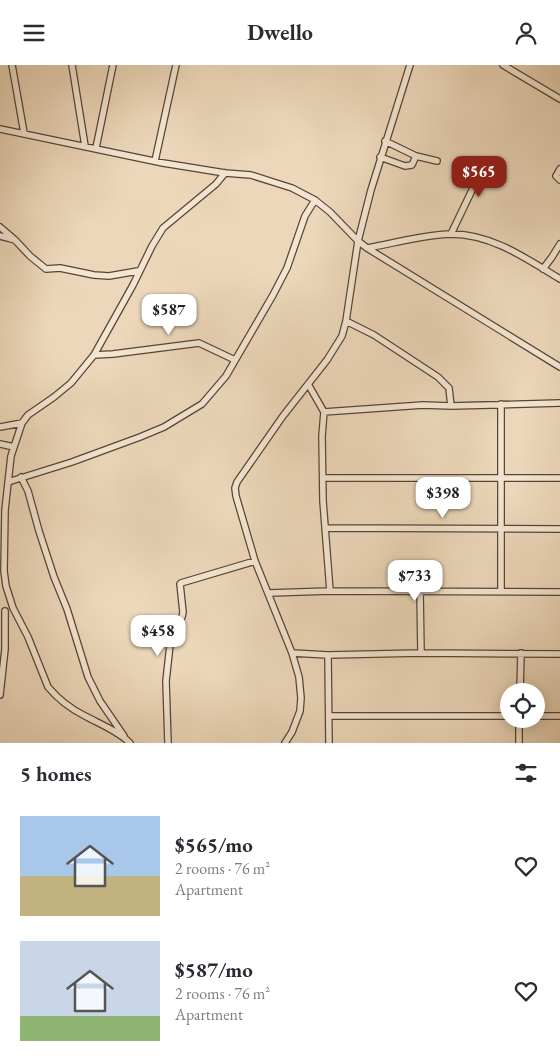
<!DOCTYPE html>
<html lang="en">
<head>
<meta charset="utf-8">
<style>
	:root { --surface:#fff; --page:#f7f7f7; --text:#2b2b33; --muted:#7c7c81; --accent:#8f2418 }
	body { margin:0; font-family:"EB Garamond",serif; background:var(--page); color:var(--text); height:100vh; display:flex; flex-direction:column; font-size:19px; white-space:nowrap }
	* { box-sizing:border-box; margin:0 }
	p { font-size:16px; color:var(--muted) }
	.icon { flex:none; width:28px; height:28px; fill:none; stroke:currentColor; stroke-width:2; stroke-linecap:round; stroke-linejoin:round }
	.map { position:relative; height:678px; overflow:hidden }
	.sheet { display:flex; flex-direction:column; background:var(--surface); flex:1 }
	.sheet>* { flex:none }
	.fabs { position:absolute; left:500px; top:618px; display:grid; gap:10px }
	.fabs a { display:grid; place-items:center; width:45px; height:45px; border-radius:50%; background:var(--surface); box-shadow:0 2px 12px #0003; font-size:25px }
	.price { position:absolute; translate:-50% -42px; padding:0 11px; border-radius:10px; background:#fff; color:#222; font-size:16px; line-height:32px; filter:drop-shadow(0 1px 2px #0008) }
	.price::after { content:''; position:absolute; left:50%; top:30px; width:15px; height:11px; margin-left:-8px; background:inherit; clip-path:polygon(0 0,100% 0,50% 100%) }
	.price.on { background:var(--accent); color:#fff }
	ul { padding:0; list-style:none }
	li { display:flex; align-items:center; gap:15px; height:125px; padding:0 20px }
	li span { display:grid; place-items:center; flex:none; width:140px; height:100px; border-radius:0px; color:#555 }
	li>.icon { margin-inline-start:auto }
	span .icon { width:60px; height:60px; fill:#fffc; stroke-width:1 }
	li b { font-size:21px }
	h2 { display:flex; justify-content:space-between; align-items:center; height:60px; padding:0 20px; font-size:21px }
	header { display:flex; justify-content:space-between; align-items:center; height:65px; padding:0 20px; background:var(--surface); font-size:22px; font-weight:700 }
	.map>svg:first-child { display:block }
</style>
</head>
<body>
<header><svg class="icon" aria-label="menu" viewBox="0 0 24 24"><path d="M4 6h16M4 12h16M4 18h16"/></svg>Dwello<svg class="icon" aria-label="person" viewBox="0 0 24 24"><circle cx="12" cy="8" r="4"/><path d="M4 21q1-7 8-7t8 7"/></svg></header>
<div class="map">
<svg width="560" height="678" viewBox="0 0 560 678">
	<rect width="100%" height="100%" fill="#ecd7ba"/>
	<filter id="stains"><feTurbulence type="fractalNoise" baseFrequency=".004" numOctaves="4"/><feColorMatrix values="0 0 0 0 .2 0 0 0 0 .09 0 0 0 0 .02 0 0 0 .5 -.17"/></filter>
	<radialGradient id="worn" r=".72"><stop offset=".6" stop-color="#630" stop-opacity="0"/><stop offset="1" stop-color="#630" stop-opacity=".3"/></radialGradient>
	<g fill="none" stroke-linecap="round" stroke-linejoin="round">
		<!-- street casing -->
		<g stroke="#584534" stroke-width="8">
			<path id="street" d="M12,0L24,68
				M72,0L85,81
				M503,0L560,34
				M0,64L163,98L225,108L251,110L273,117L292,123L315,135L330,147L358,176L367,183C395,178 423,170 451,169C492,169 527,194 560,214
				M385,76L416,91L437,96
				M96,83L113,0
				M380,92L405,101L412,100L416,91
				M155,96L176,0
				M560,104L556,111L560,115
				M0,162L14,174
				M451,169L474,121L468,116L457,112
				M0,171L15,175L30,191L46,204L60,203L94,210L109,211L138,206
				M367,183L560,302
				M543,204L552,192L560,179
				M346,256L374,270L438,312L449,323L451,341
				M94,290L113,289L199,278L235,295
				M308,319L324,347L322,371L323,436L330,526
				M324,347L423,340L451,341L560,338
				M0,362L22,358
				M0,379L14,382
				M21,412L28,426L39,466L54,512L67,544L88,612L100,636L124,671
				M323,413H560
				M8,417L72,397L140,372L164,362L202,339L226,311L273,230L287,203L305,151L315,135
				M325,463L560,464
				M501,526V339
				M420,527L421,588
				M269,528L330,526L560,527
				M292,588L328,590L421,588L560,589
				M328,590L329,678
				M520,626L521,588
				M0,630L5,584V546
				M329,651H509
				M536,651H560
				M130,678C118,666 100,659 85,651C71,644 58,634 48,622L28,572L13,543L6,521L4,506L5,445L11,391L22,358L28,350L54,332L71,318L94,290L133,220L152,181L163,163L216,119L225,108
				M168,678L166,616L172,562L182,552L183,547L180,519L181,518L255,496
				M285,678L292,667L300,646L301,633L299,612L292,588L255,496L236,431L235,423L237,417L283,351L327,295L342,271L346,256L358,176L371,125L410,0
				M519,678V654"/>
		</g>
		<!-- street -->
		<use href="#street" stroke="#f3e5d2" stroke-width="5.5"/>
	</g>
	<rect width="100%" height="100%" filter="url(#stains)"/>
	<rect width="100%" height="100%" fill="url(#worn)"/>
</svg>
<div class="fabs">
<a><svg class="icon" aria-label="locate" viewBox="0 0 24 24"><circle cx="12" cy="12" r="6"/><path d="M12 2v4M12 18v4M2 12h4M18 12h4"/></svg></a>
</div>
<b class="price on" style="left:479px;top:133px">$565</b>
<b class="price" style="left:169px;top:271px">$587</b>
<b class="price" style="left:443px;top:454px">$398</b>
<b class="price" style="left:415px;top:537px">$733</b>
<b class="price" style="left:158px;top:592px">$458</b>
</div>
<section class="sheet">
<h2>5 homes<svg class="icon" aria-label="filters" viewBox="0 0 24 24"><path d="M4 7h16M4 17h16"/><circle cx="9" cy="7" r="2"/><circle cx="15" cy="17" r="2"/></svg></h2>
<ul>
<li><span style="background:linear-gradient(#a9c7e8 60%,#c2b280 0)"><svg class="icon" aria-label="home" viewBox="0 0 24 24"><path d="M3 11l9-7 9 7M6 9v11h12V9"/></svg></span><div><b>$565/mo</b><p>2 rooms · 76 m²</p><p>Apartment</p></div><svg class="icon" aria-label="heart" viewBox="0 0 24 24"><path d="M12 20l-8-8c-3-5 5-10 8-4 3-6 11-1 8 4z"/></svg></li>
<li><span style="background:linear-gradient(#c9d6e8 75%,#8fb573 0)"><svg class="icon" aria-label="home" viewBox="0 0 24 24"><path d="M3 11l9-7 9 7M6 9v11h12V9"/></svg></span><div><b>$587/mo</b><p>2 rooms · 76 m²</p><p>Apartment</p></div><svg class="icon" aria-label="heart" viewBox="0 0 24 24"><path d="M12 20l-8-8c-3-5 5-10 8-4 3-6 11-1 8 4z"/></svg></li>
</ul>
</section>
</body>
</html>
